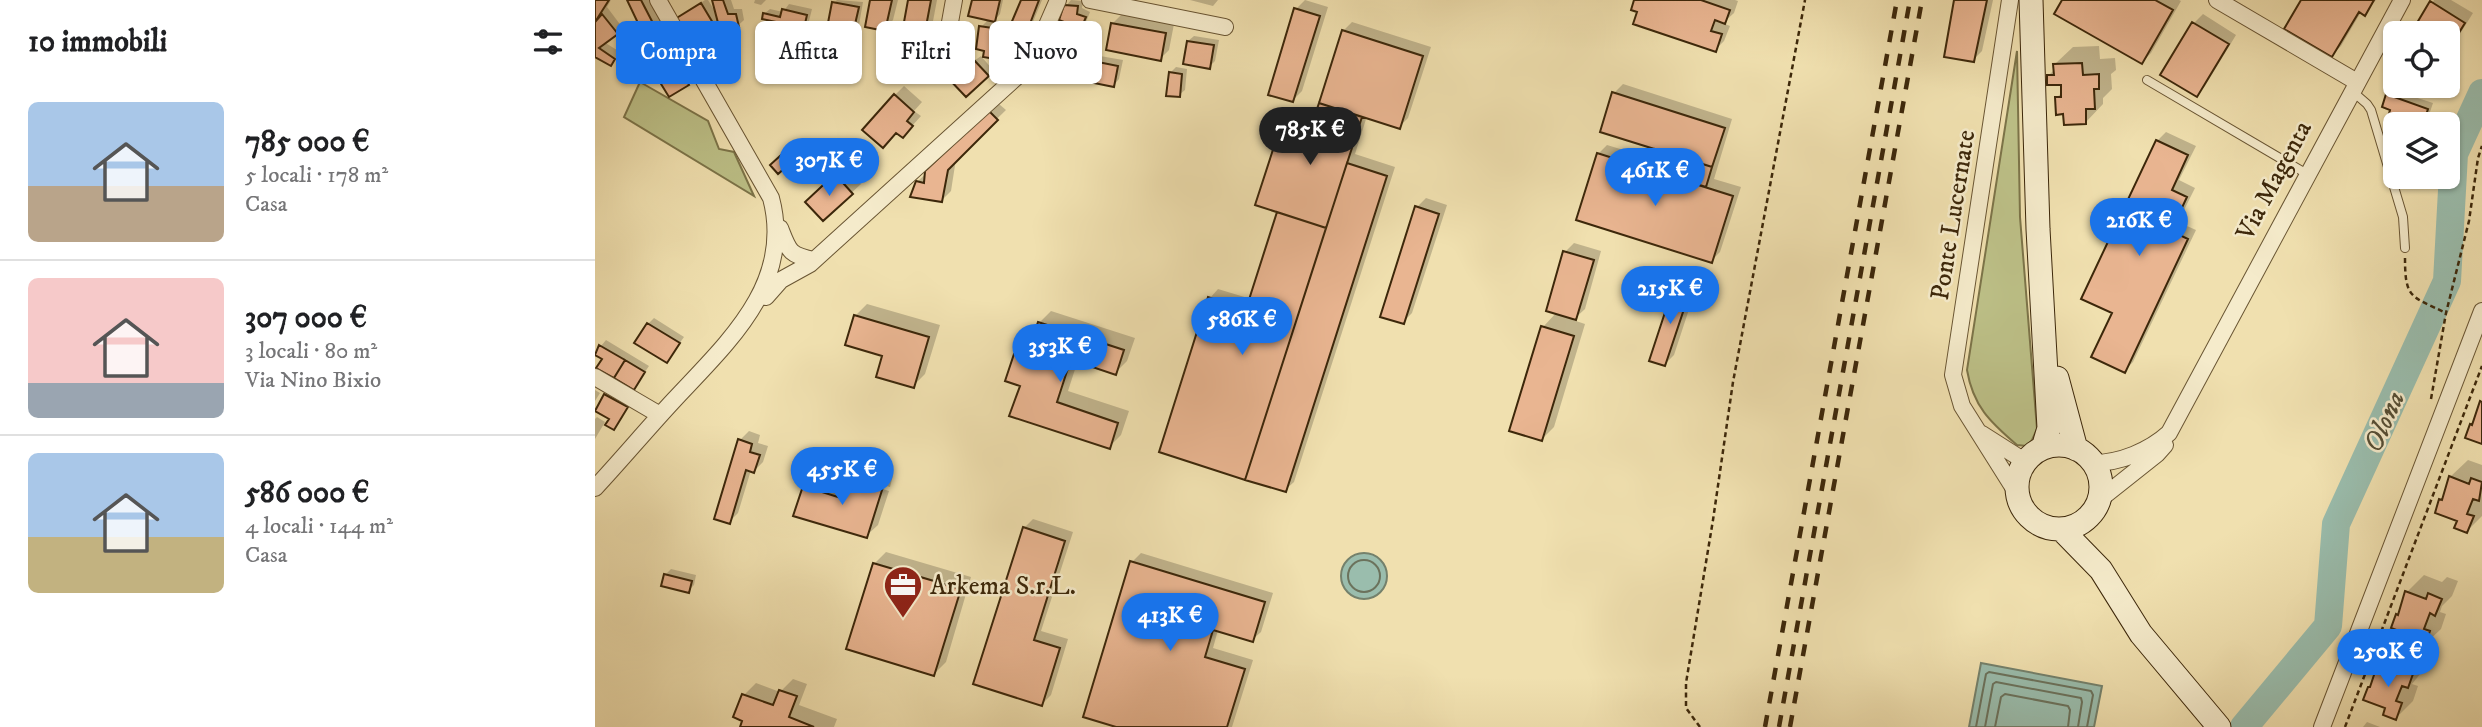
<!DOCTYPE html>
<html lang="it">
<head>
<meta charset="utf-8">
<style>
	:root { --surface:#fff; --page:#f2f2f2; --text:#202124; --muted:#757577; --line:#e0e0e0; --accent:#1a73e8 }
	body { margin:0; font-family:"IM FELL DW Pica",serif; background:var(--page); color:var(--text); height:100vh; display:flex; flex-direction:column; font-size:26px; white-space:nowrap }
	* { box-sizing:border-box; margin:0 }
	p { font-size:23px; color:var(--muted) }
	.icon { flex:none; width:38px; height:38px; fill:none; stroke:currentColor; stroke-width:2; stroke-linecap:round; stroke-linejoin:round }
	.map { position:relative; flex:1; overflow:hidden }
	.drawer { display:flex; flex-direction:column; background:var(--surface); width:595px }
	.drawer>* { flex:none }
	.hud { position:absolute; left:21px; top:21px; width:665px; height:63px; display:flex; gap:14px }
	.buttons { position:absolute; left:1788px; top:21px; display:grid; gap:14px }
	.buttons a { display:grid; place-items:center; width:77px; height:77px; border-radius:10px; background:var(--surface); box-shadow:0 2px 5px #0004; font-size:35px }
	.price { position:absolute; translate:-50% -60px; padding:0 16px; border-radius:24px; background:var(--accent); color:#fff; font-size:23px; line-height:46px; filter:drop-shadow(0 2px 4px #0008) }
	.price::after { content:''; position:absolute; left:50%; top:42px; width:21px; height:16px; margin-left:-10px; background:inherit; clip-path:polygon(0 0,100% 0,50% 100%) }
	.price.current { background:#222; color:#fff }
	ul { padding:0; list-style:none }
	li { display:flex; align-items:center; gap:21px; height:175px; padding:0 28px }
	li+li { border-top:2px solid var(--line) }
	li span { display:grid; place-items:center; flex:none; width:196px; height:140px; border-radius:10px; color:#555 }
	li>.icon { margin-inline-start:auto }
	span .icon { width:84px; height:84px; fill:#fffc; stroke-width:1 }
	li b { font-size:30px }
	h2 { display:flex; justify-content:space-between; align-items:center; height:84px; padding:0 28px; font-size:30px }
	.pill { padding:0 24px; border-radius:10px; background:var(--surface); box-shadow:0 2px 5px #0004; font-size:24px; line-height:63px }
	.pill.current { background:var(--accent); color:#fff }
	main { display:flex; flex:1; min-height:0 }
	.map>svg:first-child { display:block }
</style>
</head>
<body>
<main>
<section class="drawer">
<h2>10 immobili<svg class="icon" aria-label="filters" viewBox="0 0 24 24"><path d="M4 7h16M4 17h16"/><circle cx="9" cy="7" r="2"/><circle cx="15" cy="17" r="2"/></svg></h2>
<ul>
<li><span style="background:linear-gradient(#a9c7e8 60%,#b9a48a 0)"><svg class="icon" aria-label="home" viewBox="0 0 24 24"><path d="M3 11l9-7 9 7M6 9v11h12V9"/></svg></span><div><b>785 000 €</b><p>5 locali · 178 m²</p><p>Casa</p></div></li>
<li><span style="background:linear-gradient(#f6c9c9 75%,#9aa5b1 0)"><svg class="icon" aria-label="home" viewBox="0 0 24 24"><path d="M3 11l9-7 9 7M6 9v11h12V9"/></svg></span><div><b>307 000 €</b><p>3 locali · 80 m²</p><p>Via Nino Bixio</p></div></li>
<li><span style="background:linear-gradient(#a9c7e8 60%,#c2b280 0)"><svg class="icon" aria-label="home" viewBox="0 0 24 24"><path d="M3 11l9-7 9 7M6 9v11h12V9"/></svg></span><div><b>586 000 €</b><p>4 locali · 144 m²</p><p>Casa</p></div></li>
</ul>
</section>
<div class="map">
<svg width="1887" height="727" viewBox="0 0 1887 727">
	<rect width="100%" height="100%" fill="#f0e0af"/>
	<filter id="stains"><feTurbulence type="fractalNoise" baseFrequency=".00286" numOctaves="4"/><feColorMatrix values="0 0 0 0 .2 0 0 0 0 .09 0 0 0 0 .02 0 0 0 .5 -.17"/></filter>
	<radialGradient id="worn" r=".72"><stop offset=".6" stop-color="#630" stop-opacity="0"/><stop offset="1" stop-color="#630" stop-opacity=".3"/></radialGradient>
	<!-- green -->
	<path fill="#bdc188" stroke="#7c7449" stroke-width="2" d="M1422,51L1425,217L1442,429L1437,440L1432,446L1422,445C1395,422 1378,406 1372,370Z
		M45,82L113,121L124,149L139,152L159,196L29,117Z"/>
	<!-- water -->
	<path fill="#9abdad" stroke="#74816c" stroke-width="2" d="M746 576a23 23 0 1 1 46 0a23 23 0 1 1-46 0Z
		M1386,663L1507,686L1499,727H1374Z"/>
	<!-- shadow -->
	<path fill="#0003" d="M0,0H16L12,7L27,27L9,42L25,52L16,64L0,55V25L2,22L0,21Z
		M34,0H55L77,41L52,58L44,23Z
		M110,0H113L121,13L118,0H136L139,9H147L149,20L137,31L124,22L121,26L131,43L126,49L83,19Z
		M160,0H171L166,5L159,3Z
		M242,0L268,2L264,25L258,31L239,3Z
		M277,0H303L298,20L290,29Z
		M315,0H342L335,37L326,46Z
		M378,0H408L405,14L398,22L417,25L428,0H447L438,22L433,28L423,26L418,54L413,59L386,27L394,19Z
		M476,0L488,1L487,8L495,12L491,22L486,27L471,6Z
		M595,0H623L618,6Z
		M710,0L733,7L707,91L698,100L701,9Z
		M1041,0H1140L1143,1L1139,13L1128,23L1135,26L1129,41L1120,50L1045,11Z
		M1361,0H1398L1387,51L1378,60Z
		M1470,0H1584L1586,1L1556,53L1547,62Z
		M1708,0H1781L1769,14L1766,12L1746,46L1737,55Z
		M1839,0H1856L1878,13L1853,53V33H1818Z
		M194,4L217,9L214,21L207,28L220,30L215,57L206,66L174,32L185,21L169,14L175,9L188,12Z
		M527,14L579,24L574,50L565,59L518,23Z
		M1608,14L1641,35L1610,86L1602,95L1599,23Z
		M757,22L836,47L813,118L804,127L772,116L760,154L800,167L699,482L690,490L566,451L615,298L623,289L656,299L684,211L687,129L696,120L718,127L748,31Z
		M466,34L493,40L489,63L483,68L470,66L465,71L461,40Z
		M599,36L624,40L620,61L614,67L593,41Z
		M1504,46L1505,59L1520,58L1521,70L1516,74L1517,89L1508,98V104L1491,122L1470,113L1462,97L1468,92L1467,83L1453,76L1460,69V64L1478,47Z
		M81,50L98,78L93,84L57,66Z
		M386,56L398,70L371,95L354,77L375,57L379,61Z
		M505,56L528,60L524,79L519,85L499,62Z
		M581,67L592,69L590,90L584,95L575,73Z
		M1028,84L1137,119L1119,179L1146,187L1125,252L1116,261L1003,154L1012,145L1058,159L1062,148L1019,93Z
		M309,86L327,102L319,111L326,116L308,136L300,95Z
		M1798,90L1838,103L1831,124H1807L1794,120L1797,109L1792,95Z
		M404,104L411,110L361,159L356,191L347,200L322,182Z
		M1571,132L1601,146L1584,180L1600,188L1583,222L1601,230L1538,362L1529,371L1519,313L1562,141Z
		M203,141L221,161L203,177L191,164L178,165Z
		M250,167L266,184L228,219L221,193Z
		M831,198L852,205L817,313L808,322L822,207Z
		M979,243L1006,251L990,309L978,320L990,324L959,427L947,439L948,327L962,312L970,252Z
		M1089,277L1103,282L1079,355L1070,364L1081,286Z
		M272,304L345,325L330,374L318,386L289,354L260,316Z
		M456,311L540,338L532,361L520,373L483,360L473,391L534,411L526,435L514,447L427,385L420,355L432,343L437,344L444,323Z
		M59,318L89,337L72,361L53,324Z
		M11,340L54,366L39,388L9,358L6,346Z
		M17,389L37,401L19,428L16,418L2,410Z
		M0,390L5,393L0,401Z
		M2,417L10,422L0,439V419Z
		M154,431L165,435L163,443L173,446L168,462L159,471L156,470L143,513L134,522L145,440Z
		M1873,460L1887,465V516L1872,531L1846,500L1849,497L1855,477Z
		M266,465L298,475L295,487L259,477V480L294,491L283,525L271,536L209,487L221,475L252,484L254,477Z
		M438,519L478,532L446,631L473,639L456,695L447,704L380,683L429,528Z
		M291,552L376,577L351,662L339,674L279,564Z
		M546,553L678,593L666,632L657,640L623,630L618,648L658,660L637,727H527L537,562Z
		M76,569L101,575L99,585L93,591L70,575Z
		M1829,575L1847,582L1852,577L1863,581L1857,596L1847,606L1845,612L1851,614L1846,629L1828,646L1802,615L1806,612L1812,592Z
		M1801,647L1819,654L1824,649L1835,653L1830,668L1817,684L1823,686L1818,701L1801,718L1778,684L1784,664Z
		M198,679L212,684L204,705L242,719L239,727H147L149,695L161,683L185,692Z
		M1772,722L1785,727H1768Z"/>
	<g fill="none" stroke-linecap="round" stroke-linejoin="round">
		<!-- shore -->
		<path stroke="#6b725c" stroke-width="2" d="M753 576a16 16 0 1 1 32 0a16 16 0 1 1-32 0Z
			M1381,727L1391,674L1394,672L1496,691L1498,695L1492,727
			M1390,727L1398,684L1401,682L1486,698L1487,702L1483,727
			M1400,727L1406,697L1410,694L1473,706L1475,710L1473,727"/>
		<!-- river -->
		<path stroke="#9abdad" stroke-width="28" d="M1649,727L1733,626L1741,524L1852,281L1859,154L1887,93"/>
	</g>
	<!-- building -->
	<path fill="#e9b591" stroke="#3c270a" stroke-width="2" d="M0,0H14L0,22Z
		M32,0H46L62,31L41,44L33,32L43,23Z
		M117,0H128L133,14H141L144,27L137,28L138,33L127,38Z
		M275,0H297L290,31L270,27Z
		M313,0H336L327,48L305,44Z
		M377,0H405L400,22L373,16Z
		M426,0H444L433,29L415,26Z
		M1039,0H1106L1135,10L1130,24L1120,20L1116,31L1127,34L1121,52L1038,24L1042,12L1036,10Z
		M1359,0H1392L1379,62L1349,57Z
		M1467,0H1560L1578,10L1547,64L1459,14Z
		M1706,0H1779L1770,16L1764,12L1737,57L1689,29Z
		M1835,1L1870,23L1853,50V33H1816Z
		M237,2L264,7L258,33L232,28Z
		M106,3L121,28L96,44L80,19Z
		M469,5L483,6L482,14L491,17L486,29L464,20Z
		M699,8L725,16L698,102L673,95Z
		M187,9L212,15L209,28L167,19L168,13L185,17Z
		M7,14L23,34L4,48L20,59L16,66L0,57V22Z
		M1597,22L1634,44L1602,97L1565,75Z
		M516,23L571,33L566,61L511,50Z
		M384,26L418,31L413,61L388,57L389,51L381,49Z
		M747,30L828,56L805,129L724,103Z
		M62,31L72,48L51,61L41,44Z
		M115,31L127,50L107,62L96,44Z
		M173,32L212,38L207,68L167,61Z
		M459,39L488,45L483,70L467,67L466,73L453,70Z
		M592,41L619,45L615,69L588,64Z
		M75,54L94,85L74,97L55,66Z
		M379,60L394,76L371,97L352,77L369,61L373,66Z
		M498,61L523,66L519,87L494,82Z
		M1487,63L1488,75L1504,74V89H1499L1500,109H1491V124L1469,125L1468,114L1461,115L1460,97H1466V85H1452V75H1459L1458,64Z
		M574,72L587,74L585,97L571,96Z
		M1017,92L1130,128L1117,167L1005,132Z
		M299,94L319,112L312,121L318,126L308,138L301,133L288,148L267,130Z
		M1791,94L1833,109L1828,124H1802L1792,121L1795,110L1787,107Z
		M724,103L767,117L731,228L660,205L685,128L713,136Z
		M394,111L403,120L353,170L347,202L315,197L321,181L329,183L330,171Z
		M1561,140L1593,155L1577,190L1592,197L1576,231L1593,239L1530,373L1496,357L1517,313L1486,299Z
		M196,146L216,168L203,180L191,167L183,174L175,165Z
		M1060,149L1117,167L1111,187L1053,169Z
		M1002,153L1138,196L1117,263L981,220Z
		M752,163L792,176L691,492L650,480Z
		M240,174L258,194L228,221L210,202Z
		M820,206L844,214L809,324L785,317Z
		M682,212L731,228L650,480L564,452L613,297L651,309Z
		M968,251L999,260L981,320L951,311Z
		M1079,285L1095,291L1070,366L1054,361Z
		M259,315L334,337L319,388L281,377L287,356L250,345Z
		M443,322L529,350L521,375L462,355L460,364L473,368L462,402L523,423L515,449L414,416L425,386L410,381L419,354L431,358Z
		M52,323L85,343L72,363L39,343Z
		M946,326L979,336L947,441L914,431Z
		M4,345L30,360L19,378L1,368L7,359L0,355Z
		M30,360L50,372L39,390L19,378Z
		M9,394L33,407L19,430L10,425L14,419L0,411Z
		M1885,401L1887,402V444L1870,438L1875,424L1877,425Z
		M143,439L157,444L155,452L165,455L159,473L151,470L135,524L119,519Z
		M253,476L288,487L272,538L198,516L208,486L246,498Z
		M1854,476L1874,484L1876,478L1887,482L1884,501L1878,499L1872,514L1879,516L1872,533L1859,528L1862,521L1840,513L1844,499L1847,500Z
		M428,527L470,541L439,640L465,648L447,706L378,684Z
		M535,561L670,602L658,642L618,630L610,657L650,669L632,727H521L488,717Z
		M278,563L366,589L339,676L251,649Z
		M69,574L97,581L94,593L66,586Z
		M1810,591L1831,599L1833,593L1847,599L1840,616L1835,613L1829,629L1835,631L1829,648L1816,643L1818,636L1796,628L1801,614L1803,615Z
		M1783,663L1803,671L1805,665L1819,671L1813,688L1807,686L1801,701L1807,703L1801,720L1788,715L1790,708L1768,700L1773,687H1775Z
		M184,690L202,696L194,717L219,727H145L147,721L138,717L147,694L178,705Z"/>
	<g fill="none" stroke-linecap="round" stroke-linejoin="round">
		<!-- lane casing -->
		<g stroke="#695533" stroke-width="10">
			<path id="lane" d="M1552,80L1712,174
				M1757,91L1772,104L1776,110L1808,217L1810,248"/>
		</g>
		<!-- street casing -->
		<g stroke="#695533" stroke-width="18">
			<path id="street" d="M495,0L630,27
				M1415,0L1358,375L1367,406L1423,495
				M1622,0L1762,82
				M348,61L359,0
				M185,228C194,251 194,255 219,260
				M171,297L186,280L215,264L427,72L442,48L463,0
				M0,377L65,415
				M1387,434L1431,462
				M1498,463C1525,463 1554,451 1574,433L1807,0
				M0,488C27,459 52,429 79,400C132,343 199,284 176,198L63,0
				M1504,500L1562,454L1570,445
				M1727,727L1887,311"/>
		</g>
		<!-- secondary casing -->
		<g stroke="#3c270a" stroke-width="25">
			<path id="secondary" d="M1436,0L1443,229L1454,428L1448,448
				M1462,378L1481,449
				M1422 487a42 42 0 1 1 84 0a42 42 0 1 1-84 0Z
				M1466,529L1506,570L1546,634L1624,727"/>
		</g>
		<!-- path -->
		<path stroke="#3c270a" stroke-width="2.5" stroke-dasharray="5 3.5" stroke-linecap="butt" d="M1810,258C1810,299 1816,296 1851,313
			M1836,399L1851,313L1874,221L1883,158L1887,146
			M1105,727L1091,708V683L1118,520L1138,382L1210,0
			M1750,727L1887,366"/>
		<!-- lane -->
		<use href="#lane" stroke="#f5ebcb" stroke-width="8"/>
		<!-- street -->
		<use href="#street" stroke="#f5ebcb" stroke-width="16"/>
		<!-- secondary -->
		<use href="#secondary" stroke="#f5ebcb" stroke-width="23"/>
		<!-- rail -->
		<path stroke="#3c270a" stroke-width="4.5" stroke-dasharray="12 12" stroke-linecap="butt" d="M1170,727L1302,0
			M1184,727L1315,0
			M1195,727L1327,0"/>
	</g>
	<!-- icons -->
	<defs>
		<g id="office-pin" transform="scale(2.0125)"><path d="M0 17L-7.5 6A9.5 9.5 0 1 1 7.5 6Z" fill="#8f2418" stroke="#f5ebcb"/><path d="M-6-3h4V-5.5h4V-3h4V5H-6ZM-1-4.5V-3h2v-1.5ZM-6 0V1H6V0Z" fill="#fff"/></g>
	</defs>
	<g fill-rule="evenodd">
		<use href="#office-pin" x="308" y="585"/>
	</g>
	<g text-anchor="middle" stroke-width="5" stroke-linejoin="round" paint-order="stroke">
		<!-- street labels -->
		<g font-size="26" fill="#3c270a" stroke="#f5ebcb">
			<text transform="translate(1678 180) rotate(-62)" y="9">Via Magenta</text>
			<text transform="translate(1357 215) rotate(-81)" y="9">Ponte Lucernate</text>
		</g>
		<!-- poi labels -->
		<g font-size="26" fill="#3c270a" stroke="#f5ebcb" text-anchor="start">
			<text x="335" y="594">Arkema S.r.L.</text>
		</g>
		<!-- water labels -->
		<g font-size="28" font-style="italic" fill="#544c33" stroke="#f5ebcb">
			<text transform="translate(1788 421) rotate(-66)" y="10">Olona</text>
		</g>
	</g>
	<rect width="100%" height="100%" filter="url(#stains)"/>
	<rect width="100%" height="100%" fill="url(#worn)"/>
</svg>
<div class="buttons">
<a><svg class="icon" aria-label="locate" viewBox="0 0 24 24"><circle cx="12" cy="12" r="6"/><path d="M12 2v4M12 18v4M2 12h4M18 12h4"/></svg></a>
<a><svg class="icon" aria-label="layers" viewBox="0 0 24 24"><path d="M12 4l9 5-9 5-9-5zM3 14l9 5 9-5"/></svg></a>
</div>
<b class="price current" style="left:715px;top:167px">785K €</b>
<b class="price" style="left:234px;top:198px">307K €</b>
<b class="price" style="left:1060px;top:208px">461K €</b>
<b class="price" style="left:1544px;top:258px">216K €</b>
<b class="price" style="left:1075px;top:326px">215K €</b>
<b class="price" style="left:647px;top:357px">586K €</b>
<b class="price" style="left:465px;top:384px">353K €</b>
<b class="price" style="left:247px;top:507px">455K €</b>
<b class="price" style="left:575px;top:653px">413K €</b>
<b class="price" style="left:1793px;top:689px">250K €</b>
<div class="hud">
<a class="pill current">Compra</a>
<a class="pill">Affitta</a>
<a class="pill">Filtri</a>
<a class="pill">Nuovo</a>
</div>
</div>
</main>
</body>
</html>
